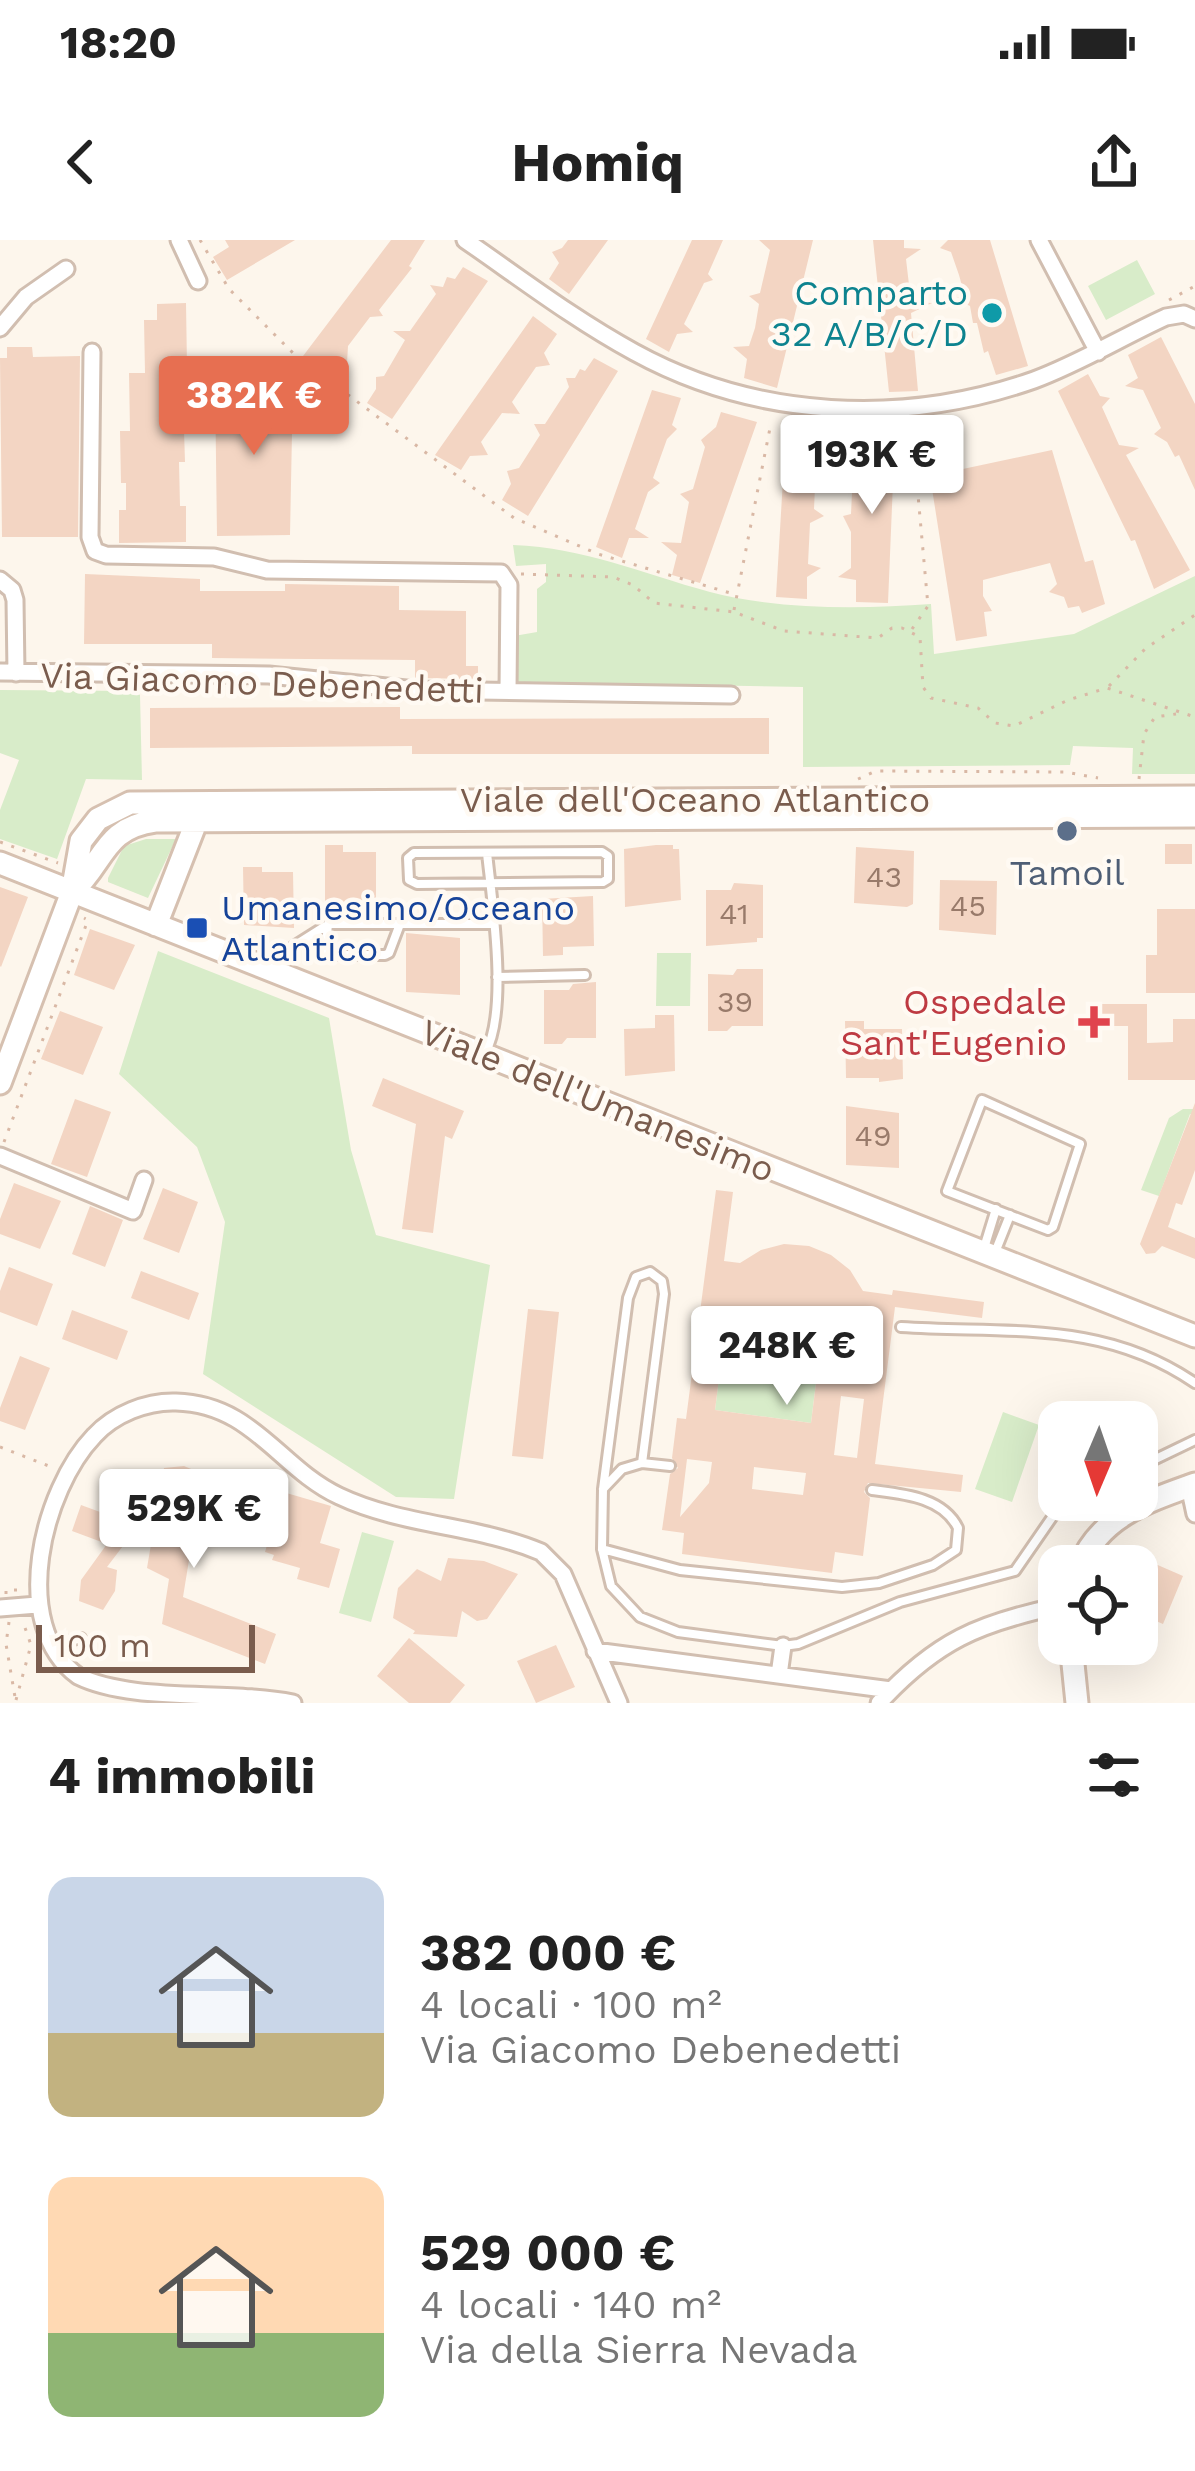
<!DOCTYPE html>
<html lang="it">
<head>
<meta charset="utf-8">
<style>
	:root { --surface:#fff; --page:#f6f6f6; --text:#222; --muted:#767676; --accent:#e76f51 }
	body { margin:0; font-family:"Work Sans",sans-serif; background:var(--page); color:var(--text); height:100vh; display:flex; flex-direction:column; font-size:45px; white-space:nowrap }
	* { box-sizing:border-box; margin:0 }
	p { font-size:39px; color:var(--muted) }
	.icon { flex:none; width:66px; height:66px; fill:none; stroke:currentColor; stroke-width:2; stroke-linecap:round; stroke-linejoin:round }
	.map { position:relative; height:1463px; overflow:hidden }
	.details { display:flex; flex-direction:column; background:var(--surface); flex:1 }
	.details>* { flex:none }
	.needle { width:78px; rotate:182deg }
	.fabs { position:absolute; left:1038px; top:1161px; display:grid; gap:24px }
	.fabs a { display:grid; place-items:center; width:120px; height:120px; border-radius:24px; background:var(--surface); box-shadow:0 12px 48px #0002; font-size:60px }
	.scale { position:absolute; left:36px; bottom:30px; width:219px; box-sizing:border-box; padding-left:12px; border:6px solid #7a5c4d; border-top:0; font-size:33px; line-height:42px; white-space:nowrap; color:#7a5c4d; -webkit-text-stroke:9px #fffaf3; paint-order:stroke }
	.price { position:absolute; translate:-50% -102px; padding:0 27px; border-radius:12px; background:#fff; color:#222; font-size:39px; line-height:78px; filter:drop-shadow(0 3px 6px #0008) }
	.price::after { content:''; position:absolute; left:50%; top:72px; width:36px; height:27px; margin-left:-18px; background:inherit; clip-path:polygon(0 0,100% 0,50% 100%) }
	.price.active { background:var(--accent); color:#fff }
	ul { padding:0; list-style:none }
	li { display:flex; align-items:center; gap:36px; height:300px; padding:0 48px }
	li span { display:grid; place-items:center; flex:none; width:336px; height:240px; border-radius:24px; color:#555 }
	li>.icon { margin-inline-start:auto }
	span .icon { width:144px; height:144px; fill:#fffc; stroke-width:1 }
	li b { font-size:51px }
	h2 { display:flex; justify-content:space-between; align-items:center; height:144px; padding:0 48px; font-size:51px }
	.status { display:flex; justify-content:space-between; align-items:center; height:84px; padding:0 60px; background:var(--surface); direction:ltr }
	.status svg { height:33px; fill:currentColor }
	header { display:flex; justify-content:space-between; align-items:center; height:156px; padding:0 48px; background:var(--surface); font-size:54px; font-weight:700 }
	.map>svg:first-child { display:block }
</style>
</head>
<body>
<div class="status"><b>18:20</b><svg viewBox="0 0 49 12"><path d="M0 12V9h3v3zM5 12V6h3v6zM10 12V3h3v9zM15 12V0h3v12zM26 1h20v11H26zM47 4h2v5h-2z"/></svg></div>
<header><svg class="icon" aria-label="back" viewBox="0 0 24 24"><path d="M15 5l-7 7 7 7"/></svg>Homiq<svg class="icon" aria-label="share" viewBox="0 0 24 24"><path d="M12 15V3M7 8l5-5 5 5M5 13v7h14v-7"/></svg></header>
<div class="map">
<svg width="1195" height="1463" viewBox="0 0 1195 1463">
	<rect width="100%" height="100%" fill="#fdf6ec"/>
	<!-- green -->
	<path fill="#d8ecc9" d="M1137,20L1155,54L1106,80L1088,46Z
		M513,305C586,308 640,333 710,352C780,370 860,369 931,364L934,414L1074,394L1195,336V534H1132L1133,508L1073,506L1070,525L803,527V447L514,442V396L537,392V349L546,342V324L516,326Z
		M0,450L135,451L140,455L142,540L86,539L57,619L0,599V570L19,520L0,513Z
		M146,599H176L148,658L108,642V638L124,606Z
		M158,711L329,778L351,910L376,995L490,1025L454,1259L396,1257L203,1134L225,982L197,907L119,834Z
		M657,713H691L690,766H656Z
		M1183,869H1195V875L1190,874L1159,956L1141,950L1169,878Z
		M725,1091L821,1103L811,1183L715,1170Z
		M1003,1172L1039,1185L1012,1262L975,1249Z
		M362,1292L394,1301L371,1382L339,1373Z"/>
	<!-- building -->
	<path fill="#f3d5c3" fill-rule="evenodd" d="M225,0H295L227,40L213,17L229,7Z
		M391,0H425L409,26L412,28L379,70L383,76L370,77L348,106L347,123L339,119L326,136L300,120Z
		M568,0H608L569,54L549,39L559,23L552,12L562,8Z
		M692,0H723L708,34L713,40L704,43L684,84L693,92L677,94L669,112L646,99Z
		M759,0H813L777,148L744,138L747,119L733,107L749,106L755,88L759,64L749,56L760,53L770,10Z
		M873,0H904V8L921,9L906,19L911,62L932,63L911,73L918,151L889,152Z
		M948,0H990L1028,126L996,135L988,111L984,113L977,83H973L970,66L956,59L964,53L959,35L951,12L940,8Z
		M463,27L488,41L392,179L367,163L376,149V137L384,136L405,100L393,91H410L436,54L430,45L443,47L447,37L455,39Z
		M186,63L188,190H184L185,222H179L180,266H186V302L119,303V270H126V243H121L120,191H130L129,133H145L144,80H157V64Z
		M533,76L557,94L544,113L550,125L536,127L512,162L520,174L502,173L481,202L488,215L470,216L461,230L435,215Z
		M1161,97L1195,164V250L1179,215L1175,217L1167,202L1154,194L1161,188L1143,150L1125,146L1138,138L1128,115Z
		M7,107H32L33,117L80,116L78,297H2L0,118H7Z
		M594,118L618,131L528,276L502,260L511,244L507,231L519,228L540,195L534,184H545L569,147L566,138H575L580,129L585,131Z
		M1088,134L1100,156L1110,158L1102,167L1119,205L1139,208L1126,215L1190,330L1154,349L1135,300L1131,301L1058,151Z
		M215,141L293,142L290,295L217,296Z
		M652,150L681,158L672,185L677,189L667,199L653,238L660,243L648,252L635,289L649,298H629L622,318L596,307Z
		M721,172L757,182L700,343L672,335L677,315L661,302L681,303L689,262L680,254L693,249L705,207L701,200L716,187Z
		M786,189L815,190L814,215L829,220L816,225L814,269L824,276L810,283L808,324L821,328L807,337V359L776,357Z
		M862,193L895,194L888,363L856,362V340L838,337L851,328V292L843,276L851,274L853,231L845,222L854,221Z
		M1052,210L1085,322L1093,320L1105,364L1082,373L1079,366L1068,368L1064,357L1049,352L1057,344L1050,323L983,340V356L992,371L984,372L987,396L956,401L930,236Z
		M85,334L200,339V351H285V344L399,346V370L466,371V426H478V439L415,438V420L212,418V404H84Z
		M400,467V479L769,478V514H412V506L150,508V468Z
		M1165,604H1192V624H1165Z
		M325,605H343V612H376V667L325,662Z
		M656,605H673V609H679L681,660L625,667L624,609Z
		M856,607L914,611L913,664L907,667L854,663Z
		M243,627H262V632H293L294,688L244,685Z
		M940,640L997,641L996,695L939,690Z
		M734,643L763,645V698H757V702L706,706V650H731Z
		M0,647L28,657L1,727L0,726Z
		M593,656L594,706L563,707V715L543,716L542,659Z
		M1157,669H1195V753H1146V715H1157Z
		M90,689L135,705L114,750L74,735Z
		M406,693L460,698V755L406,752Z
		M737,729H763V786H732L727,791H708V734L733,735Z
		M596,742V798H567L562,804H544V750H569L573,744Z
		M1089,764H1147V803L1173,802V779H1195V840H1128V786H1089Z
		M60,771L103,787L83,835L41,819Z
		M655,775H674L675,831L625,836L624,789L655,788Z
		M845,781H864V789H902L903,839L879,842V838H846Z
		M383,838L464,871L452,899L445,896L433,993L402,989L416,884L372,866Z
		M75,859L111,872L87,937L51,924Z
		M1195,863V930L1182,965L1176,963L1168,987L1195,998V1019L1162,1006L1155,1013L1146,1014L1140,1004Z
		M846,866L899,873V928L846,925Z
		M14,943L61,961L40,1009L0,994V979Z
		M163,948L198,962L179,1013L143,999Z
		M716,950L733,952L724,1021L740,1023L761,1010L784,1004L809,1006L831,1015L850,1030L863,1051L892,1055L893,1050L984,1062L982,1078L895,1067L875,1224L963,1235L961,1252L868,1243L864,1252L870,1258L863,1316L835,1312L832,1333L682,1314L684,1293L662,1290L670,1234L678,1228L672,1218L677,1178L686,1179ZM725,1091L821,1103L811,1183L715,1170ZM841,1156L864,1159L857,1218L834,1215ZM687,1219L712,1222L709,1243L680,1277ZM754,1227L806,1233L803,1255L752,1249Z
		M90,966L123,980L105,1027L72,1014Z
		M9,1027L53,1044L37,1086L0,1072V1051Z
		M141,1031L199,1053L189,1080L131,1058Z
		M528,1069L559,1072L543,1219L512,1216Z
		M72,1070L128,1091L117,1120L62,1099Z
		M20,1116L50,1128L25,1190L0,1181V1168Z
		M184,1226L203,1234L183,1357L276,1394L265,1424L162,1384L169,1339L147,1328L164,1228Z
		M283,1252L331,1266L320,1303L340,1309L329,1348L297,1339L300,1328L272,1320L274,1315L265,1312Z
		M81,1265L130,1283L129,1298L107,1327L117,1330L115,1351L103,1370L79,1361L81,1340L107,1304L72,1291Z
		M1137,1316L1183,1336L1163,1384L1137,1373Z
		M448,1318L484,1321L518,1334L487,1379L477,1381L462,1371L457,1397L413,1394L415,1391L393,1378L398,1348L417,1329L441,1341Z
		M409,1398L465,1445L450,1463H409L377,1436Z
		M556,1405L575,1447L536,1463L517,1421Z"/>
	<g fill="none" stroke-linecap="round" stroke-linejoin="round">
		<!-- lane casing -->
		<g stroke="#d1beb0" stroke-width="14">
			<path id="lane" d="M602,612L608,616V639L603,642L417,644L409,640L408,618L414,613Z
				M400,684L389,713L385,715H325L328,684H493
				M294,706L324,687
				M497,737L585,735
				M485,813C509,772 492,661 487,613
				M982,860L1080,904L1053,987L1048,990L947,951Z
				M984,1008L996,969
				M994,1015L1010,975
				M901,1087C1007,1094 1102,1079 1195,1143
				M642,1223L670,1226
				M1137,1228L1195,1200
				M603,1249L622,1229L642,1223L664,1054L662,1041L650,1032L636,1037L628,1058L603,1249L602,1309L611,1346L640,1377L678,1392L783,1406L798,1404L900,1362L1015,1331L1064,1260
				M602,1309L680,1330L842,1347L879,1343L933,1325L956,1310L958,1288C943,1257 903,1254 872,1250
				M53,1405L81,1398"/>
		</g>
		<!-- street casing -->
		<g stroke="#d1beb0" stroke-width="21">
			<path id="street" d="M179,0L198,41
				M465,0C520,38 575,80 634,112C756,179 903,186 1034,140C1080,123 1122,97 1166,77L1184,74L1195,79
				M1039,0L1098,112
				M0,88L26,57L66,29
				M92,112L90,297L95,311L106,315L214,317L267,330L501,333L509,345L508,451
				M0,340L12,350L15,360L16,433
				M0,432L269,435L416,450L731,455
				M0,916L133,971L144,940
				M1189,1246L1195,1274
				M0,1368L37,1365
				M595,1411L891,1450
				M779,1435L783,1406
				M293,1463C227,1450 133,1463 78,1436C8,1385 43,1249 94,1196C114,1174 147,1161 176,1162C253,1164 279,1228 339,1256C402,1286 477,1285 541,1312L563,1334L619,1463
				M879,1463C936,1401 979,1383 1059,1366"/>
		</g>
		<!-- secondary casing -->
		<g stroke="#d6c0b0" stroke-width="27">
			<path id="secondary" d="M0,623L1195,1096
				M72,652C105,622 103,588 155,581L1195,576
				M156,685L197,580
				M0,843L72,652L81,601L98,579L130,563L1195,557
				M1080,1326C1100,1276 1148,1261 1195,1244
				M1071,1404L1077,1463"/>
		</g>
		<!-- path -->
		<path stroke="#d9b8a5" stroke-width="3" stroke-dasharray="3 9" stroke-linecap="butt" d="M200,0L229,49L297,117L514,278L598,314L737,355
			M1169,60L1195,46
			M521,334L613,337L633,345L654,363L734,372L784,391L878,398L892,388H902L920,397L923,447L931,458L978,468L995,483L1014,486L1068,460L1107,448L1195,477
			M734,370L771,183
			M912,389L928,366L917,244
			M1109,446L1145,409L1195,375
			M858,539L876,531L1065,532L1098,538
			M1139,539L1144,494L1155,477L1176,474
			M0,602L58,623
			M4,902L88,680L84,678
			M0,1207L54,1228
			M6,1354V1350H22
			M9,1382L6,1404L16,1463
			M16,1460L31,1405L23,1382"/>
		<!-- lane -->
		<use href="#lane" stroke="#fff" stroke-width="8"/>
		<!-- street -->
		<use href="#street" stroke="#fff" stroke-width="15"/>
		<!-- secondary -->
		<use href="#secondary" stroke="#fff" stroke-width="21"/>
	</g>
	<!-- markers -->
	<circle fill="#0f9aa8" stroke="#fffaf3" stroke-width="4.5" cx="992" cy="73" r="12"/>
	<circle fill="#5c6f8a" stroke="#fffaf3" stroke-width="4.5" cx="1067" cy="591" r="12"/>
	<rect fill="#1a4fb4" stroke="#fffaf3" stroke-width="4.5" x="185" y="676" width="24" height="24" rx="6"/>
	<path fill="#e0444e" stroke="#fffaf3" stroke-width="4.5" d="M1088 764h12v12h12v12h-12v12h-12v-12h-12v-12h12z"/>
	<g text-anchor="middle" stroke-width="9" stroke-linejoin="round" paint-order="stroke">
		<!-- number labels -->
		<g font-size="30" fill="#987a6a">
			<text x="884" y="647">43</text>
			<text x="968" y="676">45</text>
			<text x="734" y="684">41</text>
			<text x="735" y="772">39</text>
			<text x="873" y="906">49</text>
		</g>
		<!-- culture labels -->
		<g font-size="36" fill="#0d838f" stroke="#fffaf3" text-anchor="end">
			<text x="968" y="65">Comparto<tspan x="968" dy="41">32 A/B/C/D</tspan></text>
		</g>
		<!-- street labels -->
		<g font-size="36" fill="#7a5c4d" stroke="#fffaf3">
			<text transform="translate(262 442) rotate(2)" y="13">Via Giacomo Debenedetti</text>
			<text x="695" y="572">Viale dell'Oceano Atlantico</text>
			<text transform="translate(598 860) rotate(22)" y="13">Viale dell'Umanesimo</text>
		</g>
		<!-- service labels -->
		<g font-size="36" fill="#4e5e75" stroke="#fffaf3">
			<text x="1067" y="645">Tamoil</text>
		</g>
		<!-- transit labels -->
		<g font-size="36" fill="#164399" stroke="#fffaf3" text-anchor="start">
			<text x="221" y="680">Umanesimo/Oceano<tspan x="221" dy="41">Atlantico</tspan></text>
		</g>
		<!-- health labels -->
		<g font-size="36" fill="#be3a42" stroke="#fffaf3" text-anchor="end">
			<text x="1067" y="774">Ospedale<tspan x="1067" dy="41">Sant'Eugenio</tspan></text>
		</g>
	</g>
</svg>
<div class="fabs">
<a><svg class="needle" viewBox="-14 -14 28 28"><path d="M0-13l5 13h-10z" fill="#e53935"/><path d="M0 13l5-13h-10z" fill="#767676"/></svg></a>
<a><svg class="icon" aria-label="locate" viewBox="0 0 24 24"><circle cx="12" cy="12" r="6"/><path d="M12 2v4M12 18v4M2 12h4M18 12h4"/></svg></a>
</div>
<div class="scale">100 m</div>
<b class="price active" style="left:254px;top:218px">382K €</b>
<b class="price" style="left:872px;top:277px">193K €</b>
<b class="price" style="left:787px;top:1168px">248K €</b>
<b class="price" style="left:194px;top:1331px">529K €</b>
</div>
<section class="details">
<h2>4 immobili<svg class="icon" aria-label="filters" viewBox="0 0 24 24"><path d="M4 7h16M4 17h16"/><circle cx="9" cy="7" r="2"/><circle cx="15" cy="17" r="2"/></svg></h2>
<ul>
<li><span style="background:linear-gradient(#c9d6e8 65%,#c2b280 0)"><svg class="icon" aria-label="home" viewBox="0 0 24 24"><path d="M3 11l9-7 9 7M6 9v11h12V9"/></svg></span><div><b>382 000 €</b><p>4 locali · 100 m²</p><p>Via Giacomo Debenedetti</p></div></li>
<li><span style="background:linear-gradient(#ffd9b3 65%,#8fb573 0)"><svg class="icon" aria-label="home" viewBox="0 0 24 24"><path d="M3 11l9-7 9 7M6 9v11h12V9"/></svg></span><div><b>529 000 €</b><p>4 locali · 140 m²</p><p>Via della Sierra Nevada</p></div></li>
</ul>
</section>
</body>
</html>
